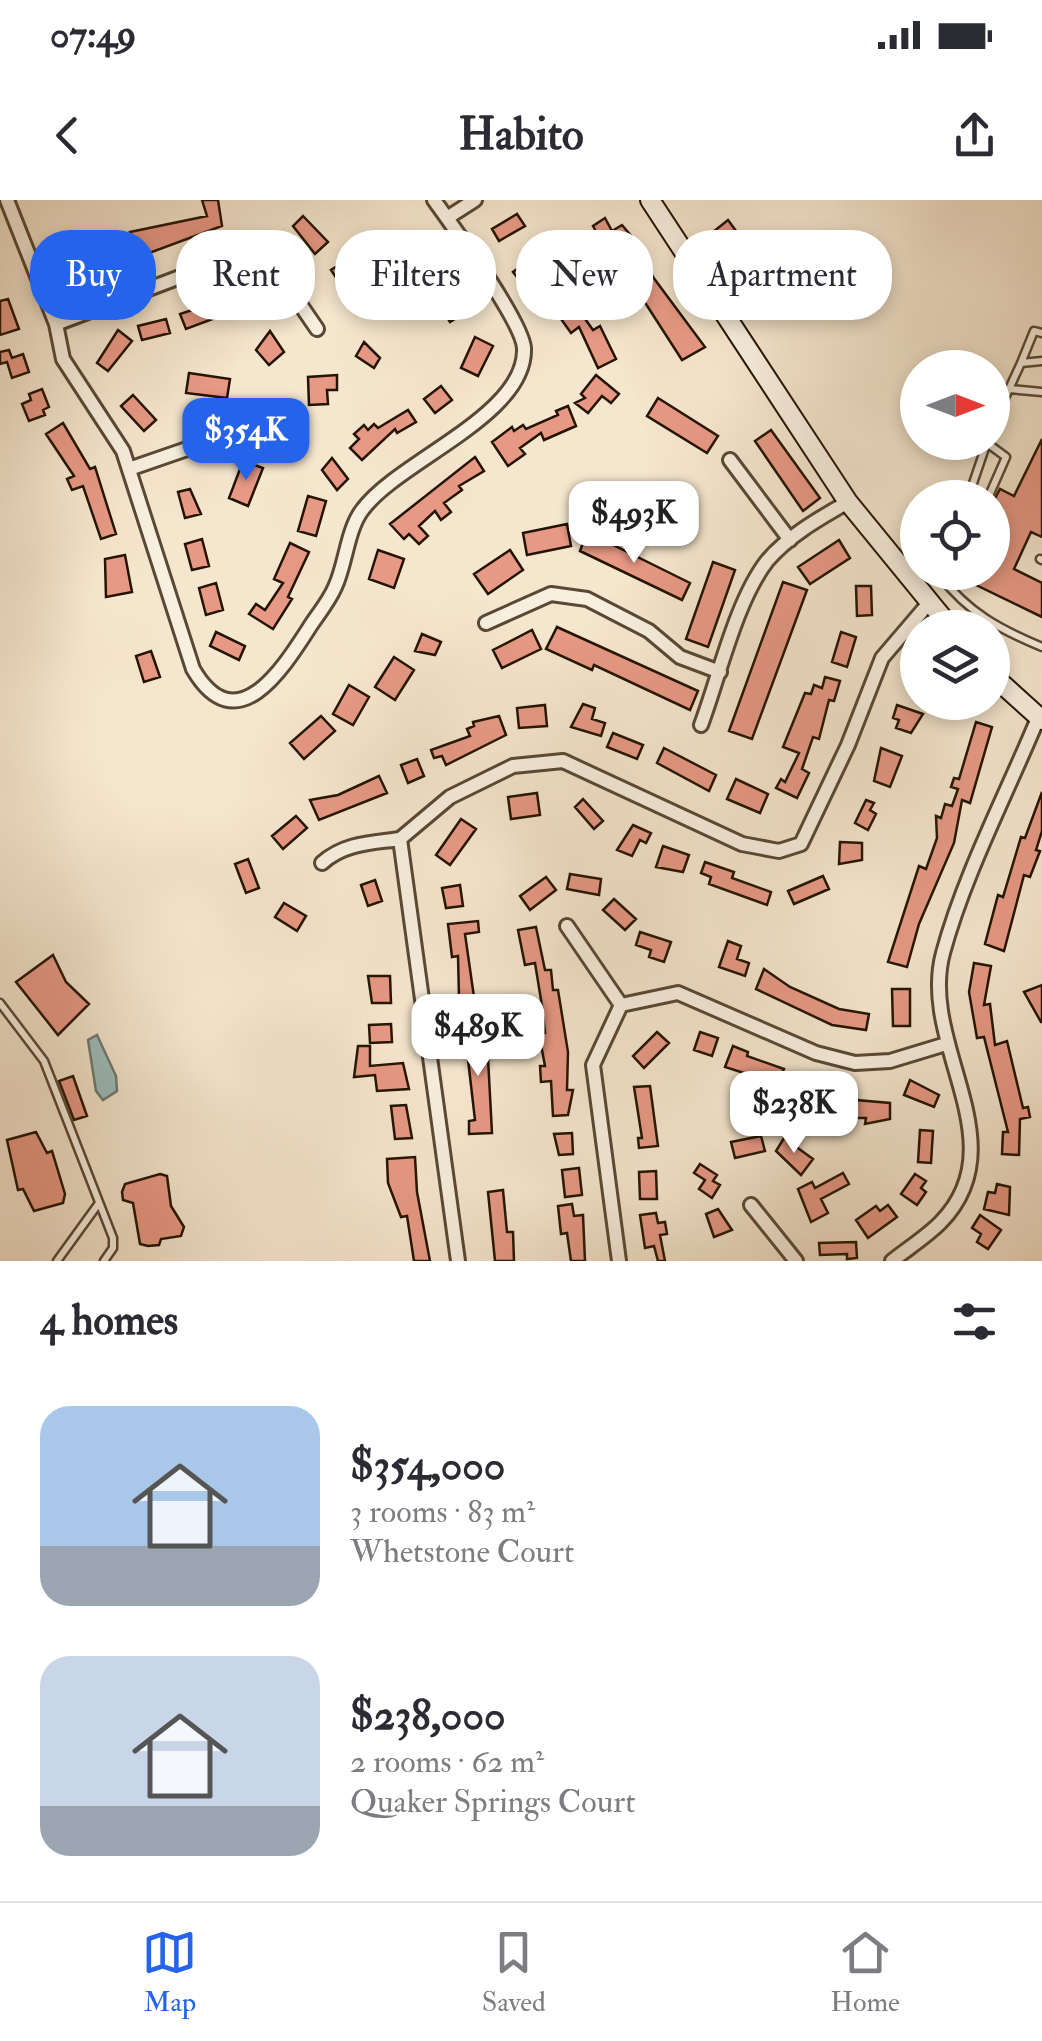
<!DOCTYPE html>
<html lang="en">
<head>
<meta charset="utf-8">
<style>
	:root { --surface:#fff; --page:#f2f2f3; --text:#2b2b33; --muted:#7c7c81; --line:#e1e1e2; --accent:#2563eb }
	body { margin:0; font-family:"IM FELL Double Pica",serif; background:var(--page); color:var(--text); height:100vh; display:flex; flex-direction:column; font-size:38px; white-space:nowrap }
	* { box-sizing:border-box; margin:0 }
	p { font-size:32px; color:var(--muted) }
	.icon { flex:none; width:55px; height:55px; fill:none; stroke:currentColor; stroke-width:2; stroke-linecap:round; stroke-linejoin:round }
	.map { position:relative; height:1061px; overflow:hidden }
	.panel { display:flex; flex-direction:column; background:var(--surface); flex:1 }
	.panel>* { flex:none }
	.banner { position:absolute; left:30px; top:30px; width:982px; height:90px; display:flex; gap:20px }
	.needle { width:65px; rotate:90deg }
	.controls { position:absolute; left:900px; top:150px; display:grid; gap:20px }
	.controls a { display:grid; place-items:center; width:110px; height:110px; border-radius:50%; background:var(--surface); box-shadow:0 5px 15px #0003; font-size:50px }
	.price { position:absolute; translate:-50% -85px; padding:0 22px; border-radius:20px; background:#fff; color:#222; font-size:32px; line-height:65px; filter:drop-shadow(0 2px 5px #0008) }
	.price::after { content:''; position:absolute; left:50%; top:60px; width:30px; height:22px; margin-left:-15px; background:inherit; clip-path:polygon(0 0,100% 0,50% 100%) }
	.price.on { background:var(--accent); color:#fff }
	ul { padding:0; list-style:none }
	li { display:flex; align-items:center; gap:30px; height:250px; padding:0 40px }
	li span { display:grid; place-items:center; flex:none; width:280px; height:200px; border-radius:30px; color:#555 }
	li>.icon { margin-inline-start:auto }
	span .icon { width:120px; height:120px; fill:#fffc; stroke-width:1 }
	li b { font-size:42px }
	h2 { display:flex; justify-content:space-between; align-items:center; height:120px; padding:0 40px; font-size:42px }
	.tag { padding:0 35px; border-radius:40px; background:var(--surface); box-shadow:0 5px 15px #0003; font-size:35px; line-height:90px }
	.tag.on { background:var(--accent); color:#fff }
	.status { display:flex; justify-content:space-between; align-items:center; height:70px; padding:0 50px; background:var(--surface); direction:ltr }
	.status svg { height:28px; fill:currentColor }
	header { display:flex; justify-content:space-between; align-items:center; height:130px; padding:0 40px; background:var(--surface); font-size:45px; font-weight:700 }
	.tab-bar { display:flex; justify-content:space-around; align-items:center; height:140px; border-top:2px solid var(--line); background:var(--surface); font-size:28px; color:var(--muted) }
	.tab-bar a { display:grid; justify-items:center; gap:5px }
	.tab-bar .on { color:var(--accent) }
	.map>svg:first-child { display:block }
</style>
</head>
<body>
<div class="status"><b>07:49</b><svg viewBox="0 0 49 12"><path d="M0 12V9h3v3zM5 12V6h3v6zM10 12V3h3v9zM15 12V0h3v12zM26 1h20v11H26zM47 4h2v5h-2z"/></svg></div>
<header><svg class="icon" aria-label="back" viewBox="0 0 24 24"><path d="M15 5l-7 7 7 7"/></svg>Habito<svg class="icon" aria-label="share" viewBox="0 0 24 24"><path d="M12 15V3M7 8l5-5 5 5M5 13v7h14v-7"/></svg></header>
<div class="map">
<svg width="1042" height="1061" viewBox="0 0 1042 1061">
	<rect width="100%" height="100%" fill="#f5e6ce"/>
	<filter id="stains"><feTurbulence type="fractalNoise" baseFrequency=".002" numOctaves="4"/><feColorMatrix values="0 0 0 0 .2 0 0 0 0 .09 0 0 0 0 .02 0 0 0 .5 -.17"/></filter>
	<radialGradient id="worn" r=".72"><stop offset=".6" stop-color="#630" stop-opacity="0"/><stop offset="1" stop-color="#630" stop-opacity=".3"/></radialGradient>
	<!-- water -->
	<path fill="#9dbebe" stroke="#6d7a72" stroke-width="2.5" d="M97,835L116,876L117,891L103,900L96,891L88,840Z"/>
	<!-- building -->
	<path fill="#e79985" stroke="#241400" stroke-width="2.5" d="M202,0H218L222,26L149,53L150,57L114,66L108,44L132,38L130,32L207,16Z
		M517,14L525,26L499,41L492,29Z
		M303,16L328,42L315,54L293,26Z
		M605,18L612,31L622,25L638,44L653,77L705,147L682,160L635,87L628,91L622,82L636,74L619,45L607,52L593,26Z
		M728,20L739,35L724,46L713,32Z
		M432,45L437,55L425,61L434,79L419,87L404,59Z
		M73,54L88,64L77,81L62,71Z
		M529,60L543,77L551,71L593,130L600,126L616,159L598,168L579,127L571,133L542,92L534,98L513,72Z
		M344,62L355,80L343,88L331,70Z
		M234,88L272,99L266,118L229,107Z
		M448,88L464,113L450,122L434,96Z
		M8,99L19,129L0,135V101Z
		M213,103L218,117L186,129L180,114Z
		M166,119L170,133L142,140L138,126Z
		M118,130L132,141L108,171L97,163Z
		M270,131L284,152L269,165L256,150Z
		M475,137L493,146L478,176L461,168Z
		M364,142L380,158L374,168L356,156Z
		M9,150L12,158L23,154L29,172L12,178L7,162L0,164V152Z
		M189,173L230,179L227,198L186,193Z
		M337,175V190H327L328,204L309,205L308,177Z
		M596,175L619,194L611,203L602,196L588,213L575,203L585,198L581,194Z
		M441,186L452,200L435,213L424,199Z
		M42,189L49,207L43,210L45,215L29,221L22,204L31,200L29,194Z
		M133,195L156,220L144,231L121,206Z
		M658,198L718,236L707,253L647,216Z
		M251,202L264,237L247,243L233,208Z
		M568,206L576,226L544,240L541,233L520,248L525,254L508,266L492,242L512,227L514,231L523,225L526,229L558,215L556,211Z
		M408,210L416,222L397,233L395,229L362,260L350,248L359,239L354,234L364,225L368,230L374,224L378,228Z
		M63,223L90,269L95,267L116,334L101,339L83,286L72,290L67,279L74,276L46,234Z
		M771,230L820,298L803,311L755,241Z
		M1042,239V337L1031,332L1014,369L1042,383V417L974,384L980,372H992V346L1005,320L992,314L993,302L1000,289L1014,296Z
		M475,257L484,271L459,286L462,290L444,303L451,312L441,320L435,311L419,326L428,336L419,344L409,334L404,339L390,324Z
		M332,258L348,279L337,290L322,270Z
		M243,261L263,268L248,306L229,298Z
		M190,289L201,314L185,318L178,292Z
		M308,296L326,301L316,336L298,331Z
		M567,324L571,346L527,355L523,333Z
		M587,332L690,383L682,400L580,351Z
		M202,339L209,366L192,370L185,344Z
		M839,340L850,358L810,384L798,367Z
		M290,343L309,352L288,397L292,399L273,429L249,414L256,404L265,410L283,383L274,379Z
		M378,350L404,359L394,388L369,379Z
		M510,350L523,370L488,394L474,374Z
		M125,355L132,392L106,397L105,359Z
		M713,362L735,370L708,447L686,439Z
		M783,382L807,390L752,539L729,531Z
		M216,383L223,410L206,415L199,388Z
		M856,386H871L872,415L857,416Z
		M557,427L698,491L690,510L594,465L592,470L546,449Z
		M532,430L541,449L502,468L493,450Z
		M216,432L245,446L239,460L210,446Z
		M841,432L856,437L847,467L832,462Z
		M422,434L441,442L435,455L415,451Z
		M151,451L160,477L144,482L136,456Z
		M394,457L414,470L395,500L375,487Z
		M825,477L840,481L834,501L829,500L819,539L813,537L802,569L809,573L797,598L776,588L781,579L785,582L799,553L783,547L805,493L811,494L814,485L822,488Z
		M349,485L369,497L353,525L333,514Z
		M583,504L595,508L592,519L605,523L601,536L571,527Z
		M545,505L547,526L519,528L517,508Z
		M897,505L923,514L911,533L896,528L899,520L893,518Z
		M321,516L335,531L304,559L290,543Z
		M499,516L506,535L446,565L442,556L434,558L431,550L470,536L467,529L474,526L473,522Z
		M976,522L992,527L970,603L962,600L954,643L919,724L907,767L888,762L919,666L926,669L937,638L936,616L941,618L945,604L952,606L958,589L951,587L954,578L959,579Z
		M613,533L643,545L637,559L607,547Z
		M664,548L716,575L709,591L657,563Z
		M881,548L902,556L890,587L874,581Z
		M417,559L424,576L408,583L401,565Z
		M379,576L387,593L319,620L310,600L338,595Z
		M736,579L768,594L760,613L727,599Z
		M1042,592V631L1036,650L1040,651L1030,677L1024,675L1004,751L985,744L998,695L1003,697L1021,637L1025,638Z
		M537,593L540,615L511,619L508,597Z
		M583,599L603,621L594,629L575,607Z
		M866,600L874,603L870,610L876,614L868,630L855,623Z
		M296,616L307,628L283,649L272,636Z
		M461,619L476,629L450,665L436,655Z
		M633,625L651,633L646,643L640,640L632,656L617,650Z
		M840,642L862,643V660L839,664Z
		M663,646L689,655L683,672L656,667Z
		M248,659L259,688L246,693L235,664Z
		M705,662L734,672L732,678L771,692L767,705L709,684L711,677L701,673Z
		M570,674L601,679L599,695L567,689Z
		M823,676L829,689L794,704L788,691Z
		M546,677L556,690L530,710L520,696Z
		M375,680L382,701L368,706L361,685Z
		M460,685L463,706L446,708L442,688Z
		M614,699L636,719L625,730L603,710Z
		M284,703L306,716L297,731L275,717Z
		M478,721L479,732L465,734L474,797H459L458,756L452,757L448,724Z
		M536,727L545,770H551L553,790H558L568,852L567,890H573L568,915L553,916L551,881L541,882L540,866H545L539,834L545,833L542,806L535,763L525,765L518,730Z
		M640,732L671,742L664,762L649,757L651,750L636,745Z
		M728,741L741,746L737,759L749,763L745,776L719,767Z
		M53,755L66,782L89,804L58,835L16,782Z
		M974,763L991,766L984,805L990,804L995,845L1007,841L1023,908L1028,907L1030,917L1020,919L1019,955L1002,954L1003,932H1008L984,837L977,838L969,792Z
		M764,769L790,787L839,809L869,814L866,830L832,825L756,789Z
		M368,776H390L391,803H372Z
		M1042,785V822H1041L1024,792Z
		M892,789H910V826H893Z
		M463,816H479L480,858H488L492,933L469,934V921L475,920Z
		M391,824L392,842L370,843L369,825Z
		M657,832L669,843L644,868L633,856Z
		M700,832L718,838L712,856L694,850Z
		M358,846H370V866L403,863L409,889L377,891L375,875L354,877Z
		M733,846L748,852L747,856L784,869L782,873L846,893L845,899L890,903V919L865,924L866,918H855V910L808,904L762,888L766,880L725,867Z
		M73,876L87,916L74,920L59,881Z
		M910,880L939,895L934,907L904,895Z
		M650,886L658,946L639,948L638,938H642L634,887Z
		M406,905L412,938L395,939L391,906Z
		M920,930L933,931L931,963L918,962Z
		M36,932L47,953L52,951L65,994L63,1003L34,1011L23,989L18,990L7,940Z
		M572,933L573,954L559,955L554,934Z
		M761,936L765,951L735,958L731,942Z
		M784,938L813,959L801,975L776,951Z
		M415,957L417,992L430,1061H414L407,1016L401,1017L388,983L387,959Z
		M700,964L717,975L713,981L720,985L712,998L699,989L705,980L694,973Z
		M579,968L582,995L565,997L562,970Z
		M656,971L657,999H640L639,972Z
		M843,973L849,984L821,999L828,1013L811,1022L798,989L812,982L815,988Z
		M160,974L167,976L171,1006L184,1027L181,1036L161,1039L159,1045L148,1046L140,1044L133,1003L123,1000L122,992L125,984Z
		M915,974L926,981L921,988L926,992L917,1005L901,994Z
		M997,984L1010,987L1009,1015L984,1009L988,992L995,993Z
		M503,990L507,1032H513L514,1061H495L488,992Z
		M572,1004L574,1016L583,1015L585,1061H571L567,1033L561,1034L558,1006Z
		M888,1005L897,1017L868,1038L856,1020L876,1006L880,1011Z
		M718,1009L732,1030L714,1037L706,1014Z
		M656,1013L658,1023L665,1022L667,1034L660,1035L665,1061H658L654,1046L645,1048L640,1015Z
		M980,1015L1001,1030L988,1049L977,1042L981,1034L972,1028Z
		M856,1042L857,1058L847,1059V1054L820,1055L819,1043Z"/>
	<g fill="none" stroke-linecap="round" stroke-linejoin="round">
		<!-- service casing -->
		<g stroke="#584834" stroke-width="11">
			<path id="service" d="M1021,163L1034,131L1042,133
				M1009,189L1042,192
				M992,226L1021,163L1042,161
				M987,243L1006,257L988,298
				M968,298L987,242
				M1040,359L1042,360
				M940,376C969,413 999,429 1042,447
				M0,803L44,861L113,1038V1048L104,1061
				M57,1061L99,1003"/>
		</g>
		<!-- minor casing -->
		<g stroke="#584834" stroke-width="18">
			<path id="minor" d="M7,0L56,124L63,159L123,251L193,469C237,544 284,467 311,425C319,413 329,401 335,387C346,364 347,329 363,309C400,260 527,215 524,148C522,121 454,28 434,0
				M447,18L475,0
				M56,124L238,55L274,66L317,129
				M730,260L790,340
				M129,269L210,241
				M486,423L551,394L587,399L649,431L680,457L720,472
				M701,525C719,477 736,401 767,361C788,336 820,318 848,302
				M322,663C344,643 371,643 400,639
				M567,726L621,805
				M621,805L678,793L816,853L855,863L890,861L946,844
				M751,1005L796,1061
				M458,1061L400,639L450,597L513,566L563,561L742,644L779,651L801,644L848,545L882,458L929,403
				M619,1061L593,865L621,805
				M892,1061C907,1049 926,1037 940,1023C1019,943 918,845 943,753C964,675 1007,593 1038,518"/>
		</g>
		<!-- secondary casing -->
		<g stroke="#241400" stroke-width="22">
			<path id="secondary" d="M650,0L848,302L951,428
				M992,475L1042,520"/>
		</g>
		<!-- service -->
		<use href="#service" stroke="#f8efdf" stroke-width="6"/>
		<!-- minor -->
		<use href="#minor" stroke="#f8efdf" stroke-width="12"/>
		<!-- secondary -->
		<use href="#secondary" stroke="#f8efdf" stroke-width="18"/>
	</g>
	<rect width="100%" height="100%" filter="url(#stains)"/>
	<rect width="100%" height="100%" fill="url(#worn)"/>
</svg>
<div class="controls">
<a><svg class="needle" viewBox="-14 -14 28 28"><path d="M0-13l5 13h-10z" fill="#e53935"/><path d="M0 13l5-13h-10z" fill="#7c7c81"/></svg></a>
<a><svg class="icon" aria-label="locate" viewBox="0 0 24 24"><circle cx="12" cy="12" r="6"/><path d="M12 2v4M12 18v4M2 12h4M18 12h4"/></svg></a>
<a><svg class="icon" aria-label="layers" viewBox="0 0 24 24"><path d="M12 4l9 5-9 5-9-5zM3 14l9 5 9-5"/></svg></a>
</div>
<b class="price on" style="left:246px;top:283px">$354K</b>
<b class="price" style="left:634px;top:366px">$493K</b>
<b class="price" style="left:478px;top:879px">$489K</b>
<b class="price" style="left:794px;top:956px">$238K</b>
<div class="banner">
<a class="tag on">Buy</a>
<a class="tag">Rent</a>
<a class="tag">Filters</a>
<a class="tag">New</a>
<a class="tag">Apartment</a>
</div>
</div>
<section class="panel">
<h2>4 homes<svg class="icon" aria-label="filters" viewBox="0 0 24 24"><path d="M4 7h16M4 17h16"/><circle cx="9" cy="7" r="2"/><circle cx="15" cy="17" r="2"/></svg></h2>
<ul>
<li><span style="background:linear-gradient(#a9c7e8 70%,#9aa5b1 0)"><svg class="icon" aria-label="home" viewBox="0 0 24 24"><path d="M3 11l9-7 9 7M6 9v11h12V9"/></svg></span><div><b>$354,000</b><p>3 rooms · 83 m²</p><p>Whetstone Court</p></div></li>
<li><span style="background:linear-gradient(#c9d6e8 75%,#9aa5b1 0)"><svg class="icon" aria-label="home" viewBox="0 0 24 24"><path d="M3 11l9-7 9 7M6 9v11h12V9"/></svg></span><div><b>$238,000</b><p>2 rooms · 62 m²</p><p>Quaker Springs Court</p></div></li>
</ul>
</section>
<nav class="tab-bar">
<a class="on"><svg class="icon" aria-label="map" viewBox="0 0 24 24"><path d="M3 6l6-2 6 2 6-2v14l-6 2-6-2-6 2zM9 4v14M15 6v14"/></svg>Map</a>
<a><svg class="icon" aria-label="saved" viewBox="0 0 24 24"><path d="M7 4h10v16l-5-4-5 4z"/></svg>Saved</a>
<a><svg class="icon" aria-label="home" viewBox="0 0 24 24"><path d="M3 11l9-7 9 7M6 9v11h12V9"/></svg>Home</a>
</nav>
</body>
</html>
